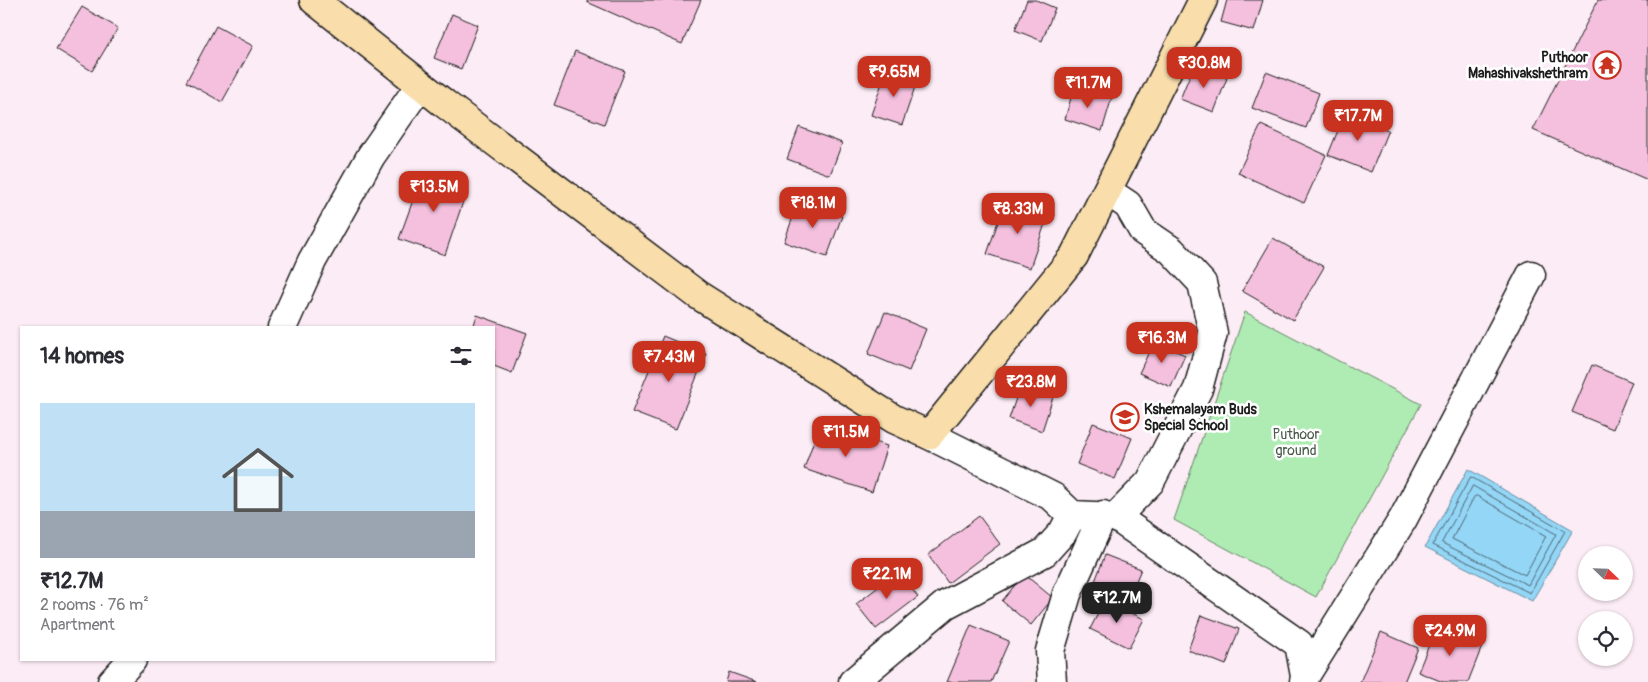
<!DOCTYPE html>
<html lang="en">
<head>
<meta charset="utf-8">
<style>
	:root { --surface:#fff; --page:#f2f2f3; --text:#2b2b33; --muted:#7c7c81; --line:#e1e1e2; --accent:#c8321e }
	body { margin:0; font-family:Pangolin,sans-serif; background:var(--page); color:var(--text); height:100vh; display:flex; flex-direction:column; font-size:19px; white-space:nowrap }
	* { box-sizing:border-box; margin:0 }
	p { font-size:16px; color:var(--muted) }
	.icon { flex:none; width:28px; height:28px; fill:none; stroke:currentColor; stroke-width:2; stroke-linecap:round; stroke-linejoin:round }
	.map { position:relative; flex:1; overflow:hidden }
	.details { position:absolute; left:20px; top:326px; width:475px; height:335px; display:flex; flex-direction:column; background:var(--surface); border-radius:0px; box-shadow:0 1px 4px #0004 }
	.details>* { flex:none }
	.needle { width:32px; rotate:113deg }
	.tools { position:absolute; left:1578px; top:546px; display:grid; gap:10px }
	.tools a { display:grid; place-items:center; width:55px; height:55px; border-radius:50%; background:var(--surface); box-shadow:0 1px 4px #0004; font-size:25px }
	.price { position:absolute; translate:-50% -42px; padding:0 11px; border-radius:10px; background:var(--accent); color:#fff; font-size:16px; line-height:32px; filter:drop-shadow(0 1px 2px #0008) }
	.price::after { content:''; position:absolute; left:50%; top:30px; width:15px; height:11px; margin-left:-8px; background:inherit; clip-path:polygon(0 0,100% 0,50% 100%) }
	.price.selected { background:#222; color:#fff }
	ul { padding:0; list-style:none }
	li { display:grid; align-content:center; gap:10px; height:265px; padding:0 20px }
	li+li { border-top:1px solid var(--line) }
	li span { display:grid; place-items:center; height:155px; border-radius:0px; color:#555 }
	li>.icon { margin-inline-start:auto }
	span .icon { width:90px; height:90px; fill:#fffc; stroke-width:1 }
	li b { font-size:21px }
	h2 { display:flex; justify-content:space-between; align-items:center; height:60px; padding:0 20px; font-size:21px }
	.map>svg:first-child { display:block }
</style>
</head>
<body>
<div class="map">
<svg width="1648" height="682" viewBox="0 0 1648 682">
	<rect width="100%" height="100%" fill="#fcecf5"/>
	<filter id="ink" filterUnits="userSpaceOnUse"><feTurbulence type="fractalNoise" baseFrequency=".02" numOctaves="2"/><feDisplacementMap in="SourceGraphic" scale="10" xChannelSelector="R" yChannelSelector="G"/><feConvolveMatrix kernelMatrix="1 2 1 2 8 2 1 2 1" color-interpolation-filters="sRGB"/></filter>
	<g filter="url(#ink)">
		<!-- green -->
		<path fill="#afecb3" stroke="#668468" d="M1245,312L1421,404L1316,597L1174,520Z"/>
		<!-- water -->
		<path fill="#94d6f6" stroke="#648c9f" d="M1468,469L1573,530L1532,601L1425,547Z"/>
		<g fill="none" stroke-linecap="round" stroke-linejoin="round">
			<!-- shore -->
			<path stroke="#4c6673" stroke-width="1" d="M1471,477L1565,531L1530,593L1433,545Z
				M1473,486L1556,534L1528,585L1442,543Z
				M1477,496L1546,536L1525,575L1452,539L1474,497Z"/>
		</g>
		<!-- building -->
		<path fill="#f4c0de" stroke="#1c1c1c" d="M588,0H701L682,44L587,2Z
			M1027,0H1036L1055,8L1042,41L1015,30Z
			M1227,0H1263L1254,31L1221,22Z
			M1598,0H1648V180L1533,130Z
			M82,7L118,28L92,71L56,49Z
			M452,14L478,25L461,69L434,58Z
			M216,26L253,46L222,102L186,82Z
			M575,51L625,71L604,124L554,105Z
			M1194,65L1227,78L1214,112L1180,99Z
			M886,71L917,81L902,125L871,115Z
			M1266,72L1319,93L1306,128L1252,108Z
			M1074,87L1112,97L1102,131L1065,119Z
			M1345,113L1388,130L1371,172L1328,155Z
			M1261,125L1326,155L1304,203L1238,173Z
			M799,127L842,143L830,175L787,159Z
			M423,172L468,187L445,255L399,239Z
			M799,200L842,216L827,257L784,242Z
			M1005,201L1048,215L1030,268L987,254Z
			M1273,238L1324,267L1293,320L1242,291Z
			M885,312L926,329L909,371L868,354Z
			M477,315L527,333L512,373L494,366V328H473Z
			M663,336L706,354L676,429L632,412Z
			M1154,341L1185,355L1171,387L1139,373Z
			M1592,365L1632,382L1613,429L1572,412Z
			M1020,386L1053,397L1042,431L1009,419Z
			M820,423L887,446L872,492L804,469Z
			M1093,423L1132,438L1115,479L1077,464Z
			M979,516L1000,544L948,583L928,555Z
			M1105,555L1141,569L1129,598L1094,584Z
			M898,572L918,597L876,629L856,604Z
			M1024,574L1053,598L1031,625L1002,601Z
			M1105,600L1144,619L1129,648L1090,629Z
			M1201,615L1239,629L1226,665L1188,650Z
			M971,625L1009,641L991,682H947Z
			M1437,625L1483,644L1468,682H1443L1418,672Z
			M1381,632L1418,648L1404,682H1360Z
			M729,672L757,682H726Z"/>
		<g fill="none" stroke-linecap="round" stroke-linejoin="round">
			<!-- minor casing -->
			<g stroke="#1c1c1c" stroke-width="31">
				<path id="minor" d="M1107,191L1128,205L1143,231L1171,250L1202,283L1213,333L1198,389L1150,482L1116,517
					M282,328L312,261L371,156L420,85
					M1072,515L1116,517L1299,644L1305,676L1304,682
					M1305,676L1403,519L1531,275
					M112,682L132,660
					M853,682L945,605L1045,552L1063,532L1072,515L1053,497L929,435
					M1052,682L1050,651L1067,594L1103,515"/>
			</g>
			<!-- major casing -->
			<g stroke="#1c1c1c" stroke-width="31">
				<path id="major" d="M314,0L445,104L698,295L894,419L929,435L1074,256L1203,0"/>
			</g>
			<!-- minor -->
			<use href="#minor" stroke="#fff" stroke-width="28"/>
			<!-- major -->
			<use href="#major" stroke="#f9ddab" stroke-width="28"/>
		</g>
	</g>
	<!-- icons -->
	<defs>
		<g id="temple-ring" transform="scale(1.4375)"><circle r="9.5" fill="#fff" stroke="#c8321e" stroke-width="1.5"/><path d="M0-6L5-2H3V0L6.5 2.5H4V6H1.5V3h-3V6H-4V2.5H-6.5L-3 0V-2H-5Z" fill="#c8321e"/></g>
		<g id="school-ring" transform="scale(1.4375)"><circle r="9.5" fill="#fff" stroke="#c8321e" stroke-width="1.5"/><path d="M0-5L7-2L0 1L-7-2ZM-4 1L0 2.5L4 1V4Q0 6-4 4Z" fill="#c8321e"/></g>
	</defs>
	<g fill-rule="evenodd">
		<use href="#temple-ring" x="1607" y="65"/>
		<use href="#school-ring" x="1125" y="417"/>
	</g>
	<g text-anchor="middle" stroke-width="5" stroke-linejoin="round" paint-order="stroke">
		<!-- poi labels -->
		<g font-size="14" font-weight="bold" fill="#1c1c1c" stroke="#fff" text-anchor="end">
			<text x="1588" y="62">Puthoor<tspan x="1588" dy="16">Mahashivakshethram</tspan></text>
			<text x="1144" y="414" text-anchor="start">Kshemalayam Buds<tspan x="1144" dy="16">Special School</tspan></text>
		</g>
		<!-- park labels -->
		<g font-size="14" fill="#485a49" stroke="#fff">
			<text x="1296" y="439">Puthoor<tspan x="1296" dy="16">ground</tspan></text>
		</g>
	</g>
</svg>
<div class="tools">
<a><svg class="needle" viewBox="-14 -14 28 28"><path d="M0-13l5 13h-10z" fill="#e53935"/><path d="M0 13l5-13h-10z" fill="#7c7c81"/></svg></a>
<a><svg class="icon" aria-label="locate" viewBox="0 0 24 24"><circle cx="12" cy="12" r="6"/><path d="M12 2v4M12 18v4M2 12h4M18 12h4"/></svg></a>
</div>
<b class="price" style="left:1204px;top:89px">₹30.8M</b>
<b class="price" style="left:894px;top:98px">₹9.65M</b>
<b class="price" style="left:1088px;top:109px">₹11.7M</b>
<b class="price" style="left:1358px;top:142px">₹17.7M</b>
<b class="price" style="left:434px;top:213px">₹13.5M</b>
<b class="price" style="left:813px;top:229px">₹18.1M</b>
<b class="price" style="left:1018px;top:235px">₹8.33M</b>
<b class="price" style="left:1162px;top:364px">₹16.3M</b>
<b class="price" style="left:669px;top:383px">₹7.43M</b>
<b class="price" style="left:1031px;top:408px">₹23.8M</b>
<b class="price" style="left:846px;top:458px">₹11.5M</b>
<b class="price" style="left:887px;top:600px">₹22.1M</b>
<b class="price selected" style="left:1117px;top:624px">₹12.7M</b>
<b class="price" style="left:1450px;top:657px">₹24.9M</b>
<section class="details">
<h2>14 homes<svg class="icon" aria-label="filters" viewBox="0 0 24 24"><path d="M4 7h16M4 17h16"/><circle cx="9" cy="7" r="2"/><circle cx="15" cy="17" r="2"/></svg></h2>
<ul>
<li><span style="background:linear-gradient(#bfe0f5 70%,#9aa5b1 0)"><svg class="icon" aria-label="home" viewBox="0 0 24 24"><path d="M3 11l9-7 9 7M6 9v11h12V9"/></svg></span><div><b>₹12.7M</b><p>2 rooms · 76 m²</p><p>Apartment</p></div></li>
</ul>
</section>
</div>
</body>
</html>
